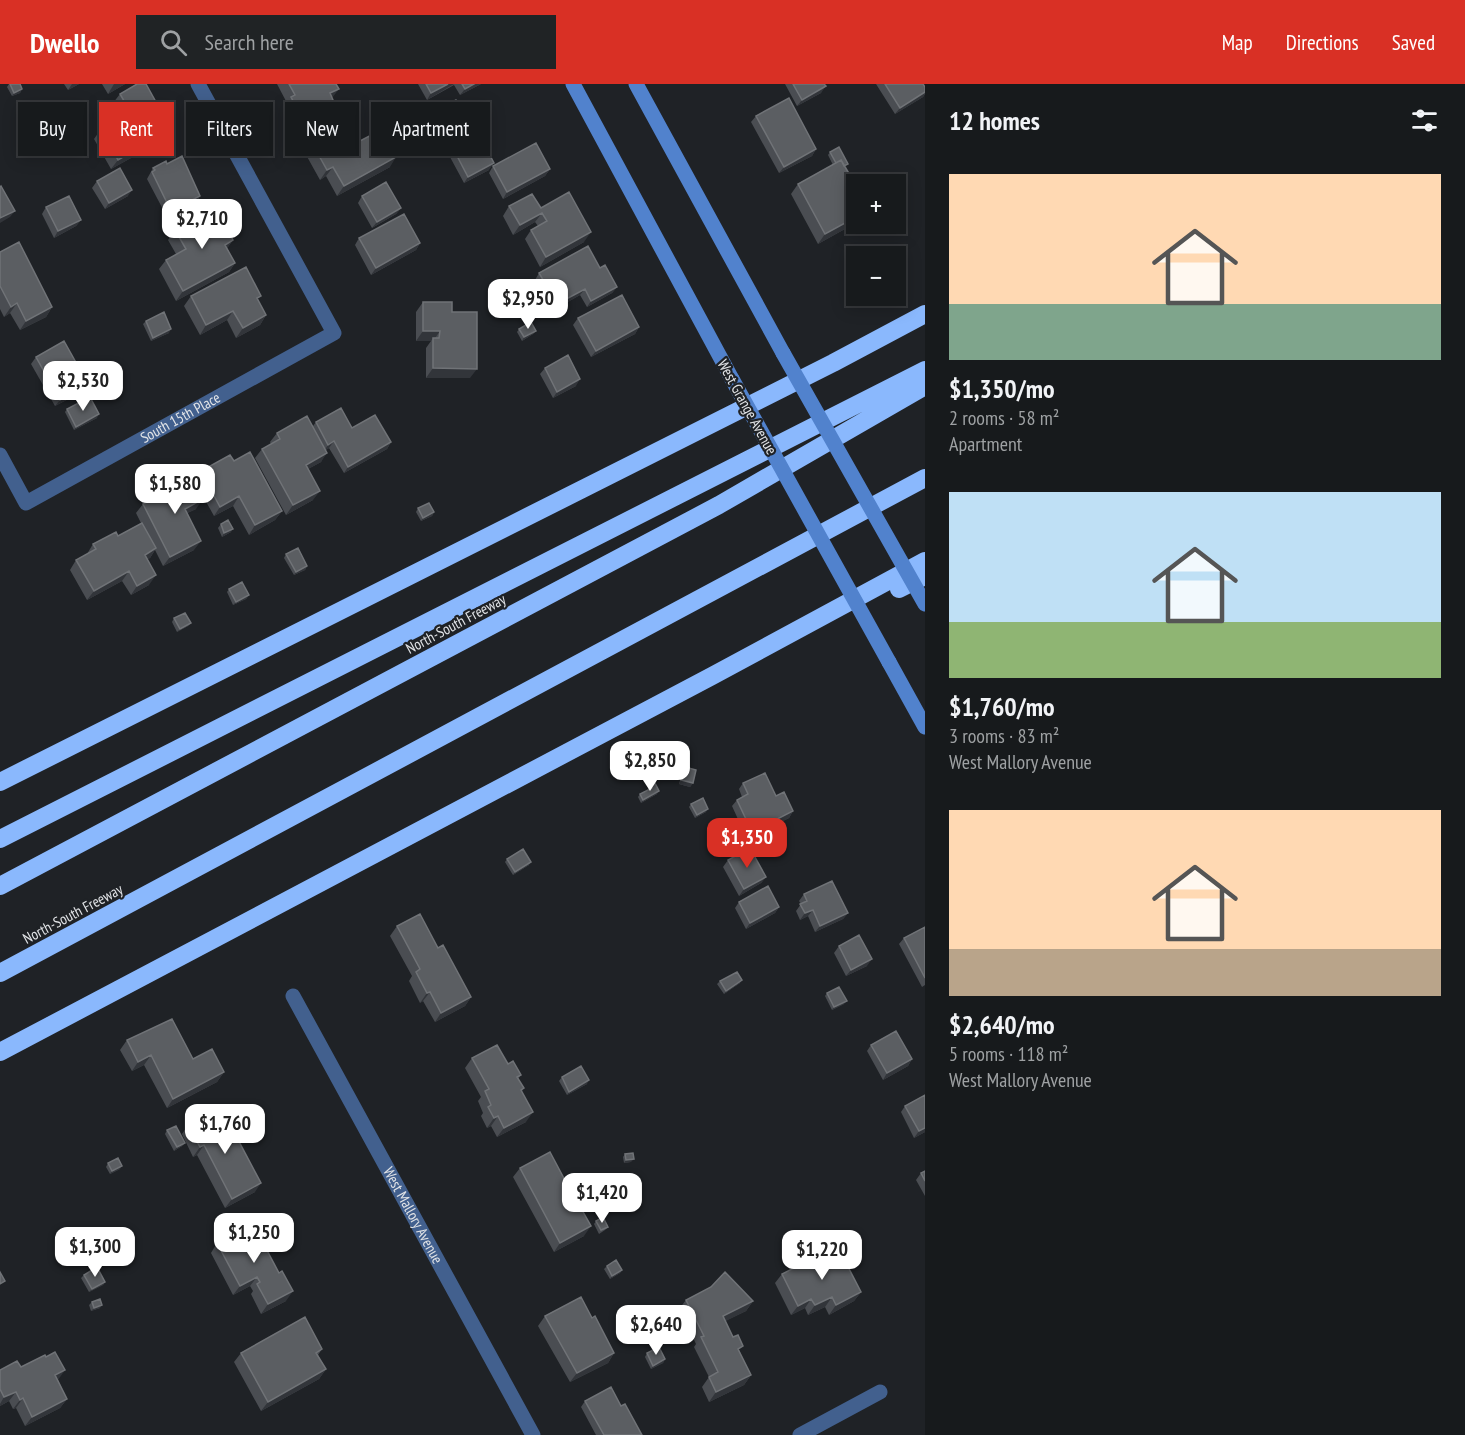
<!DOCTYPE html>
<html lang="en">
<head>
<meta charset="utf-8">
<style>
	:root { --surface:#171a1c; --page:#202325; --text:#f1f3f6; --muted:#9ea1a3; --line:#36383b; --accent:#d93025 }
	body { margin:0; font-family:"PT Sans Narrow",sans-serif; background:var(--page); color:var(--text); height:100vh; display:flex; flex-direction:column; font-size:22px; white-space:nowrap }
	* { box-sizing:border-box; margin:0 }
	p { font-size:20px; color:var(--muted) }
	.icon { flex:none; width:33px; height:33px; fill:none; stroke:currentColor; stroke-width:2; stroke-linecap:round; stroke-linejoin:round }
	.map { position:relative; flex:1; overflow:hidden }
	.sheet { display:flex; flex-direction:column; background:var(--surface); width:540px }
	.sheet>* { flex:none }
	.top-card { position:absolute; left:18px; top:18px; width:570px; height:54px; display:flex; gap:12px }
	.buttons { position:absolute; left:846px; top:90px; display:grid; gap:12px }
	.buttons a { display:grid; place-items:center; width:60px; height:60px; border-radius:0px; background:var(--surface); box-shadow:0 3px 15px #0003,0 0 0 2px var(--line); font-size:30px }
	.price { position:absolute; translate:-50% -51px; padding:0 14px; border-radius:12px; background:#fff; color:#222; font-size:20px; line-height:39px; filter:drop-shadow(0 2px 3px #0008) }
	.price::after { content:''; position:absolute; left:50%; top:36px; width:18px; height:14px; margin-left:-9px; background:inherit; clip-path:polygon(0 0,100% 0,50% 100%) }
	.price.current { background:var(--accent); color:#fff }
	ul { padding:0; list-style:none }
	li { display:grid; align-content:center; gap:12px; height:318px; padding:0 24px }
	li span { display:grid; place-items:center; height:186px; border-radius:0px; color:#555 }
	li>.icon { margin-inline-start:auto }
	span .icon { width:108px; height:108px; fill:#fffc; stroke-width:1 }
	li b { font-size:26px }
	h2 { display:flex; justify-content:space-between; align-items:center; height:72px; padding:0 24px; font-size:26px }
	.tag { padding:0 21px; border-radius:0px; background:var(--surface); box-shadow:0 3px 15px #0003,0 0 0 2px var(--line); font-size:21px; line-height:54px }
	.tag.current { background:var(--accent); color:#fff }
	header { display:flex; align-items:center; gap:36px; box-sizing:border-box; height:84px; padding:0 30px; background:var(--accent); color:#fff }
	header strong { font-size:28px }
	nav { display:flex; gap:33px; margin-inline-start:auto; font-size:21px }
	.search { width:420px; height:54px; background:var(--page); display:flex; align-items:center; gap:15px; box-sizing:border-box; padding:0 21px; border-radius:0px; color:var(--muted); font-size:22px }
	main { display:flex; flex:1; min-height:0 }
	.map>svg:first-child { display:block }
</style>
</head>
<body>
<header>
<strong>Dwello</strong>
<div class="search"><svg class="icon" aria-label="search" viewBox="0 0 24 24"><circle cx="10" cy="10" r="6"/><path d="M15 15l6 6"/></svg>Search here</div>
<nav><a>Map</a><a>Directions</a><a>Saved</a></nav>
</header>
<main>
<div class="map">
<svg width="925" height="1351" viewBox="0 0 925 1351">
	<rect width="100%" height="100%" fill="#1f2226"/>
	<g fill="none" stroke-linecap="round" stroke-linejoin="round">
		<!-- street -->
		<g stroke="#42608e" stroke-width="15">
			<path id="s1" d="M0,371L26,419L334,249L198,0"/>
			<path id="s2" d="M293,912L533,1351"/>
			<path d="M800,1351L880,1308"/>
		</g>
		<!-- secondary -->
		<path stroke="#5182cd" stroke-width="15" d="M573,0L732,295
			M636,0L783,269
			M889,578L925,643"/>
		<!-- highway -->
		<path stroke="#8ab8fd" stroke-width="18" d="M899,505L925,492
			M0,698L833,279L925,230
			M0,755L925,286
			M0,802L719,421L925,302
			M0,889L925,394
			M0,968L712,592L925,477"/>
		<!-- secondary-bridge -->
		<path stroke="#5182cd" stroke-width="15" d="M783,269L925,520
			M732,295L889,578"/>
	</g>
	<!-- wall -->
	<path fill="#4a4d52" d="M9,0H20L22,5L20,9L12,12L7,3Z
		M64,0H79L68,6Z
		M102,0H125L108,10Z
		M277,0H336L327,26L295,43L284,23L287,19Z
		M418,0H481L460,11L454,1L427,16Z
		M785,0H824L821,9L797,22Z
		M876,0H923L925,3V10L923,13L895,30Z
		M120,10L160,31L162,57L111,85L94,55L101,45L122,34L113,19Z
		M432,28L465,49L441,62L427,35Z
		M756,32L816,65L812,72L779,89L751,38Z
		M360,57L390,83L337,112L326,92L320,96L305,69L312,59Z
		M454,66L489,86L464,99L450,73Z
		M830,68L845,84L856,111L849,115L852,141L818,160L791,110L798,100L833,81L828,71Z
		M167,80L200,112L196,119L167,133L147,95L153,84Z
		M493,82L550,85L545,92L503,115L489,89Z
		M97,97L128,112L105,125L92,104Z
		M362,112L401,124L396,130L372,144L358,119Z
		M509,122L541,124L584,158L540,183L525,155L531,146L538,142L535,138L513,151L503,132Z
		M46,123L81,136L76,142L54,154L42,130Z
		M175,146L233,156L227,164L235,179L229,188L176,217L159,185L166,176L176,170L168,156Z
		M359,154L420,159L416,166L371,191L355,161Z
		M0,168L52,223L46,233L20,246L10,229L4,233L0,225Z
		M600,184L617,203L612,209L587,223L580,211L552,227L535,196L539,189Z
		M191,212L258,216L266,231L260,241L236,254L227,236L200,251L184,222Z
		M423,218L452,228L470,294H426V264L431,257H416V228Z
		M578,234L639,243L635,250L591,273L573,241Z
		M146,237L169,249L151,257L143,240Z
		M519,245L536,247L533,250L522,257L517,248Z
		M36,273L88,300L84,307L55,322L31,280Z
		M545,284L576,302L553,314L540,290Z
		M67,325L97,334L74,346L65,328Z
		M316,338L352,344L391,358L387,365L344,389L329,364L326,366L321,378L308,385L313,416L286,431L255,374L262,365L271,360L270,358L277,349L313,342Z
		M234,377L282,427L275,436L249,451L233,422L214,432L194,396L201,387Z
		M159,407L196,425L187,429L194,466L163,482L155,466L150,474L147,475L149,501L131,511L122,497L87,516L70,486L76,476L87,470L93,460L118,452L141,439L136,429L143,420L154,414Z
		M418,424L434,428L432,432L421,437L416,428Z
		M221,440L231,448L222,453L218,444Z
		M286,470L307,482L305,486L294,491L284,474Z
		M229,505L249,511L246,515L233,521L227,508Z
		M174,534L191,539L188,542L177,548L172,538Z
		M685,683L693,699L690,703L679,700L683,686Z
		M743,699L776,712L793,727L789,734L747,755L732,722L737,716L742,713L739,705Z
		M651,701L657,710L641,719L638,713L640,710L649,705L648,704Z
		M691,720L706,728L695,734L689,723Z
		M507,775L529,781L513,791L505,778Z
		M728,776L766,793L761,799L739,812L723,783Z
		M804,810L848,829L843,835L815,848L808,832L800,836L796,827L801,820L799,817Z
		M739,818L779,823L775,829L746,845L735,824Z
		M397,842L438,864L471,913L465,922L435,938L423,917L420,919L409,897L412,892L390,852Z
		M925,843V901L922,903L899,860L904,854Z
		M839,862L867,882L846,892L834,869Z
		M720,897L740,899L724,910L717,900Z
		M827,909L844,920L832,926L825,912Z
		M127,956L224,988L217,998L167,1024L144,981L132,987L120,966Z
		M871,961L912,975L908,982L883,996L867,967Z
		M472,974L508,980L521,991L518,995L524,1004L522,1007L526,1038L497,1053L491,1042L487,1044L481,1032L483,1029L478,1017L481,1013L465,984Z
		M562,993L587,1000L567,1011L559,997Z
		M925,1011V1048L914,1054L901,1028L905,1022Z
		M188,1041L255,1108L225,1124L197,1071L193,1073L182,1050Z
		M167,1046L185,1059L182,1062L174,1067L165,1050Z
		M625,1070L631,1078L624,1079L623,1073Z
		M108,1079L120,1085L110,1090L106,1083Z
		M520,1084L567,1100L589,1111L582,1120L580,1122L584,1152L554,1168L513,1093Z
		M925,1087V1112L916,1096L921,1089Z
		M596,1137L608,1143L605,1146L599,1150L594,1140Z
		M217,1159L286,1217L261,1230L251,1210L253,1207L250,1202L233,1211L211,1169Z
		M794,1166L805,1178L836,1179L861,1208L854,1217L829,1231L825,1223L808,1231L805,1224L791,1231L775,1199L782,1190L797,1182L792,1180L790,1175Z
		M607,1182L622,1186L620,1189L610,1195L604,1185Z
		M84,1191L105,1198L103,1201L89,1208L81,1194Z
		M686,1216L753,1217L746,1227L725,1237L751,1291L744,1301L709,1318L702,1303L709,1293L694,1263L696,1260L679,1225Z
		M92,1218L100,1224L91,1227L89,1221Z
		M545,1232L592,1234L614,1269L608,1279L570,1298L538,1242Z
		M322,1265L318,1271L326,1285L319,1295L261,1327L234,1278L241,1269Z
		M647,1269L665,1275L663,1279L651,1285L645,1273Z
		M21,1283L58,1296L67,1315L60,1324L25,1342L16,1324L13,1325L9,1317L0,1322V1286Z
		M585,1317L621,1322L642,1351H596L581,1323Z"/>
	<!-- shaded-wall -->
	<path fill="#32353a" d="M72,0H79L68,6Z
		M114,0H125L108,10Z
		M448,0H454L427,16L431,9Z
		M474,0H481L460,11L465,5Z
		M826,2L821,9L797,22L802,16Z
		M22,5L20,9L12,12L14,9Z
		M339,5L332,14L330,9Z
		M925,8V10L923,13L895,30L900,24Z
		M333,16L327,26L295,43L302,34Z
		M470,42L465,49L441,62L446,55Z
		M169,47L162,57L111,85L118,76Z
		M816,65L812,72L779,89L784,83Z
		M396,73L390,83L337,112L344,102Z
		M494,79L489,86L464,99L468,93Z
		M333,83L326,92L320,96L327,86Z
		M550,85L545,92L503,115L507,108Z
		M856,105V111L840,120L847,110Z
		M132,106L128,112L105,125L109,119Z
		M200,112L196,119L167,133L171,127Z
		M401,124L396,130L372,144L377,138Z
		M15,127L10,133L0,139V134Z
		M542,129L535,138L513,151L520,141Z
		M856,133V135L852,141L818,160L825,150Z
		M81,136L76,142L54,154L58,147Z
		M591,148L584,158L540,183L546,173Z
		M233,156L226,166L225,161Z
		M420,159L416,166L371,191L376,184Z
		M235,179L229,188L176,217L183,207Z
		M617,203L612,209L587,223L591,217Z
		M585,205L580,211L552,227L557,220Z
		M17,219L10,229L4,233L11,223Z
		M52,223L46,233L20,246L26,237Z
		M233,227L227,236L200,251L206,241Z
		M266,231L260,241L236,254L243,244Z
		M639,243L635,250L591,273L596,267Z
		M171,245L169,249L151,257L153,254Z
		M423,247H440L433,257V254L431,257H416Z
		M536,247L533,250L522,257L524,253Z
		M433,284L477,285L470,294H426Z
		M580,295L576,302L553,314L557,308Z
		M88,300L84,307L55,322L60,316Z
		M99,330L97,334L74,346L76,343Z
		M334,357L329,364L324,367L328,361Z
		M391,358L387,365L344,389L348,383Z
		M327,369L321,378L299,390L306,381Z
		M320,407L313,416L286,431L293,421Z
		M239,412L233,422L214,432L220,423Z
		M203,415L196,425L178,434L185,425Z
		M282,427L275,436L249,451L255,441Z
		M434,428L432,432L421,437L423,434Z
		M233,445L231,448L222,453L224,449Z
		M201,457L194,466L163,482L170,473Z
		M156,464L150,474L138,481L145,471Z
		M307,482L305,486L294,491L296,488Z
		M129,487L122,497L87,516L94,507Z
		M156,491L149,501L131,511L137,502Z
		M249,511L246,515L233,521L236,518Z
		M191,539L188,542L177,548L180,545Z
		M681,696L693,699L690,703L679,700Z
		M659,707L657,710L641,719L643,716Z
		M708,725L706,728L695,734L697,731Z
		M793,727L789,734L747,755L752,748Z
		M531,778L529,781L513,791L515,788Z
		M766,793L761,799L739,812L744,805Z
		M779,823L775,829L746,845L750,839Z
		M813,826L808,832L800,836L805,829Z
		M848,829L843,835L815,848L820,842Z
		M872,875L867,882L846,892L851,886Z
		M742,896L740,899L724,910L726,907Z
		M430,908L423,917L420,919L427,909Z
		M471,913L465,922L435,938L441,929Z
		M847,917L844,920L832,926L834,923Z
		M151,971L144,981L132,987L138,978Z
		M912,975L908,982L883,996L887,989Z
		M224,988L217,998L167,1024L173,1015Z
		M589,996L587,1000L567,1011L569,1008Z
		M533,1028L526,1038L497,1053L504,1044Z
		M498,1032L491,1042L487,1044L494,1034Z
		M925,1044V1048L914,1054L919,1047Z
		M185,1059L182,1062L174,1067L177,1063Z
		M204,1061L197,1071L193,1073L200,1063Z
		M634,1075L631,1078L624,1079L626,1076Z
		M122,1082L120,1085L110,1090L112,1087Z
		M261,1099L255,1108L225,1124L232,1115Z
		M589,1111L582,1120L570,1127L577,1117Z
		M591,1142L584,1152L554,1168L560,1159Z
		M794,1177H806L798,1183L792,1180Z
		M622,1186L620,1189L610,1195L612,1192Z
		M257,1193L250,1202L233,1211L240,1202Z
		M105,1198L103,1201L89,1208L92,1205Z
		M293,1207L286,1217L261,1230L268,1220Z
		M861,1208L854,1217L829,1231L836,1221Z
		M832,1213L825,1223L808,1231L815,1221Z
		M811,1215L805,1224L791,1231L798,1222Z
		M753,1217L746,1227L716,1242L723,1232Z
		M102,1221L100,1224L91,1227L94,1224Z
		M614,1269L608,1279L570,1298L577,1289Z
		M665,1275L663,1279L651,1285L653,1282Z
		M326,1285L319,1295L261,1327L268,1318Z
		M65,1286L58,1296L48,1301L55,1291Z
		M751,1291L744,1301L709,1318L716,1308Z
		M16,1308L9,1317L0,1322V1320L4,1313Z
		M23,1314L16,1324L13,1325L20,1316Z
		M67,1315L60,1324L25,1342L32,1333Z"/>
	<!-- building -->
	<path fill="#5b5e62" stroke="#707377" stroke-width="1.5" d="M10,0H20L22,5L14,9Z
		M137,0H146L162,29L160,30L169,47L118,76L101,45L131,29L120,10Z
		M289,0H336L339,5L330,9L333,16L302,34L291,13L295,11Z
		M426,0H448L431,9Z
		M462,0H474L465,5Z
		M793,0H824L826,2L802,16Z
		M885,0H923L925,3V8L900,24Z
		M789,14L816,65L784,83L756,32Z
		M456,16L470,42L446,55L432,28Z
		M350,38L360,57L381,46L396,73L344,102L333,83L327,86L312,59Z
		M480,53L494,79L468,93L454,66Z
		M536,59L550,85L507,108L493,82Z
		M839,63L848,80L844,82L841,76L836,79L830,68Z
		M182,72L200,112L171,127L152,88L155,86L153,84L166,77L167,80Z
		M841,76L851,93L856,90L862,100H856V105L847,110L856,128V133L825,150L798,100Z
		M120,84L132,106L109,119L97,97Z
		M386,98L401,124L377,138L362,112Z
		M1,102L15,127L0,134V103Z
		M569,108L591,148L546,173L531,146L547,137L542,129L520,141L509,122L532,110L541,124Z
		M69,112L81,136L58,147L46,123Z
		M215,124L233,156L225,161L235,179L183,207L166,176L186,165L175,146Z
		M404,130L420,159L376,184L359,154Z
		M19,158L52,223L26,237L17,219L11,223L0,202V168Z
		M588,162L600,184L605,181L617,203L591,217L585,205L557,220L539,189Z
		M246,183L261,212L257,214L266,231L243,244L233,227L206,241L191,212Z
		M622,211L639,243L596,267L578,234Z
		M423,218H452V228H477V285L433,284V254H439L440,247H423Z
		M164,228L171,245L153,254L146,237Z
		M531,238L536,247L524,253L519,245Z
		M64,257L88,300L60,316L36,273Z
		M568,271L580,295L557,308L545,284Z
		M90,313L99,330L76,343L67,325Z
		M341,324L352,344L375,331L391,358L348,383L334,357L328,361L316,338Z
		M307,332L327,369L306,381L320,407L293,421L262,365L280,355L277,349Z
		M250,368L282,427L255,441L239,412L220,423L201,387L230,371L234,377Z
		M190,391L203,415L185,425L201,457L170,473L143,420L161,410L159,407Z
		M429,419L434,428L423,434L418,424Z
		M228,436L233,445L224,449L221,440Z
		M142,439L156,464L145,471L156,491L137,502L129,487L94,507L76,476L96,465L93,460L116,448L118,452Z
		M298,464L307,482L296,488L286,470Z
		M242,498L249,511L236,518L229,505Z
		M185,529L191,539L180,545L174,534Z
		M685,683L696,686L693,699L681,696Z
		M765,689L776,712L784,708L793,727L752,748L737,716L748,710L743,699Z
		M655,699L659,707L643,716L640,710L652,704L651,701Z
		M703,714L708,725L697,731L691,720Z
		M750,764L766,793L744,805L728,776Z
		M523,765L531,778L515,788L507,775Z
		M832,797L848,829L820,842L813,826L805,829L800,820L807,817L804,810Z
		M768,802L779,823L750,839L739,818Z
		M420,830L438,864L443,861L471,913L441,929L430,908L427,909L416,888L420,885L397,842Z
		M925,843V894L904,854Z
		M859,851L872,875L851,886L839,862Z
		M737,888L742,896L726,907L720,897Z
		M839,903L847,917L834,923L827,909Z
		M172,935L193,975L212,965L224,988L173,1015L151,971L138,978L127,956Z
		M896,947L912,975L887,989L871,961Z
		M497,961L508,980L513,977L521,991L517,993L524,1004L521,1006L533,1028L504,1044L498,1032L494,1034L488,1023L491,1021L485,1007L489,1005L472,974Z
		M581,982L589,996L569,1008L562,993Z
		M925,1011V1044L919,1047L905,1022Z
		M215,1027L229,1053L235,1050L261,1099L232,1115L204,1061L200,1063L188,1041Z
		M176,1042L185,1059L177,1063L167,1046Z
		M550,1068L567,1100L579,1094L589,1111L577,1117L591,1142L560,1159L520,1084Z
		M633,1069L634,1075L626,1076L625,1070Z
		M118,1074L122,1082L112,1087L108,1079Z
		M925,1087V1097L921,1089Z
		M603,1133L608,1143L601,1146L596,1137Z
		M253,1140L279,1189L282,1187L293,1207L268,1220L257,1200L260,1198L257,1193L240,1202L217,1159Z
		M792 1171a8 8 0 1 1 16 0a8 8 0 1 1-16 0Z
		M830,1166L836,1179L844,1175L861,1208L836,1221L832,1213L815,1221L811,1215L798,1222L782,1190Z
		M616,1176L622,1186L612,1192L607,1182Z
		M97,1183L105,1198L92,1205L84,1191Z
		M0,1188L5,1197L0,1200Z
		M725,1188L753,1217L723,1232L733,1253L738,1251L743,1262L738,1265L751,1291L716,1308L709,1293L718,1288L701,1253L704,1252L686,1216L711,1203Z
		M581,1213L592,1234L595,1232L614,1269L577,1289L545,1232Z
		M100,1215L102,1221L94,1224L92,1218Z
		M305,1233L322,1265L316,1269L326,1285L268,1318L241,1269Z
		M659,1263L665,1275L653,1282L647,1269Z
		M55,1268L65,1286L55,1291L67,1315L32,1333L23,1314L20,1316L16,1308L4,1313L0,1305V1286L17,1277L21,1283L45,1271L46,1273Z
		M611,1303L621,1322L625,1320L642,1351H604L585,1317Z"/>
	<g text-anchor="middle" stroke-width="4.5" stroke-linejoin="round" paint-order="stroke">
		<!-- street labels -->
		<g font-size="15" fill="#e2e4e7" stroke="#1f2226">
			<text transform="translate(747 323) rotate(61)" y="5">West Grange Avenue</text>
			<text dy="5" stroke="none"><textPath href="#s1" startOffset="231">South 15th Place</textPath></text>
			<text transform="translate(456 540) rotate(-28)" y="5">North-South Freeway</text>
			<text transform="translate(73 830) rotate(-28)" y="5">North-South Freeway</text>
			<text dy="5" stroke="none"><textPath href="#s2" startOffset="250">West Mallory Avenue</textPath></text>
		</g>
	</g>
</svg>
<div class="buttons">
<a>+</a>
<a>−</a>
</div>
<b class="price" style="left:202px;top:166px">$2,710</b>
<b class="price" style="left:528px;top:246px">$2,950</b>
<b class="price" style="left:83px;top:328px">$2,530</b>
<b class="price" style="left:175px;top:431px">$1,580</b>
<b class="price" style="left:650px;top:708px">$2,850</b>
<b class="price current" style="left:747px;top:785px">$1,350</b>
<b class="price" style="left:225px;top:1071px">$1,760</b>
<b class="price" style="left:602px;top:1140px">$1,420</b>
<b class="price" style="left:254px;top:1180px">$1,250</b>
<b class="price" style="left:95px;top:1194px">$1,300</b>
<b class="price" style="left:822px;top:1197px">$1,220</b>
<b class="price" style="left:656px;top:1272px">$2,640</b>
<div class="top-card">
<a class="tag">Buy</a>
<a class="tag current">Rent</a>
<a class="tag">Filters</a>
<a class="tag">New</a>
<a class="tag">Apartment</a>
</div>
</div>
<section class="sheet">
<h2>12 homes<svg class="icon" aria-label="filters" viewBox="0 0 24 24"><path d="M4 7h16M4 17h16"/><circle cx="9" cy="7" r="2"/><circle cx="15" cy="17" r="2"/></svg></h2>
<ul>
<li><span style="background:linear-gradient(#ffd9b3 70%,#7fa58c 0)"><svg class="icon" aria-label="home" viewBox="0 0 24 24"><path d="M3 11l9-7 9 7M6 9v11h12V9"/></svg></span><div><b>$1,350/mo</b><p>2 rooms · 58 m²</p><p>Apartment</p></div></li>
<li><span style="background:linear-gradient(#bfe0f5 70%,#8fb573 0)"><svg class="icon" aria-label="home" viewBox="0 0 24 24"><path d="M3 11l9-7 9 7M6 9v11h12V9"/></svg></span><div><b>$1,760/mo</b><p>3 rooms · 83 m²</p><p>West Mallory Avenue</p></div></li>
<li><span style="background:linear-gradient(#ffd9b3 75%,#b9a48a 0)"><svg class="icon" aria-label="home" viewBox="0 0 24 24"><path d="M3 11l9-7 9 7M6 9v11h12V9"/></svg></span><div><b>$2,640/mo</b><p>5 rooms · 118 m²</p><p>West Mallory Avenue</p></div></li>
</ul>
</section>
</main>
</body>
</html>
